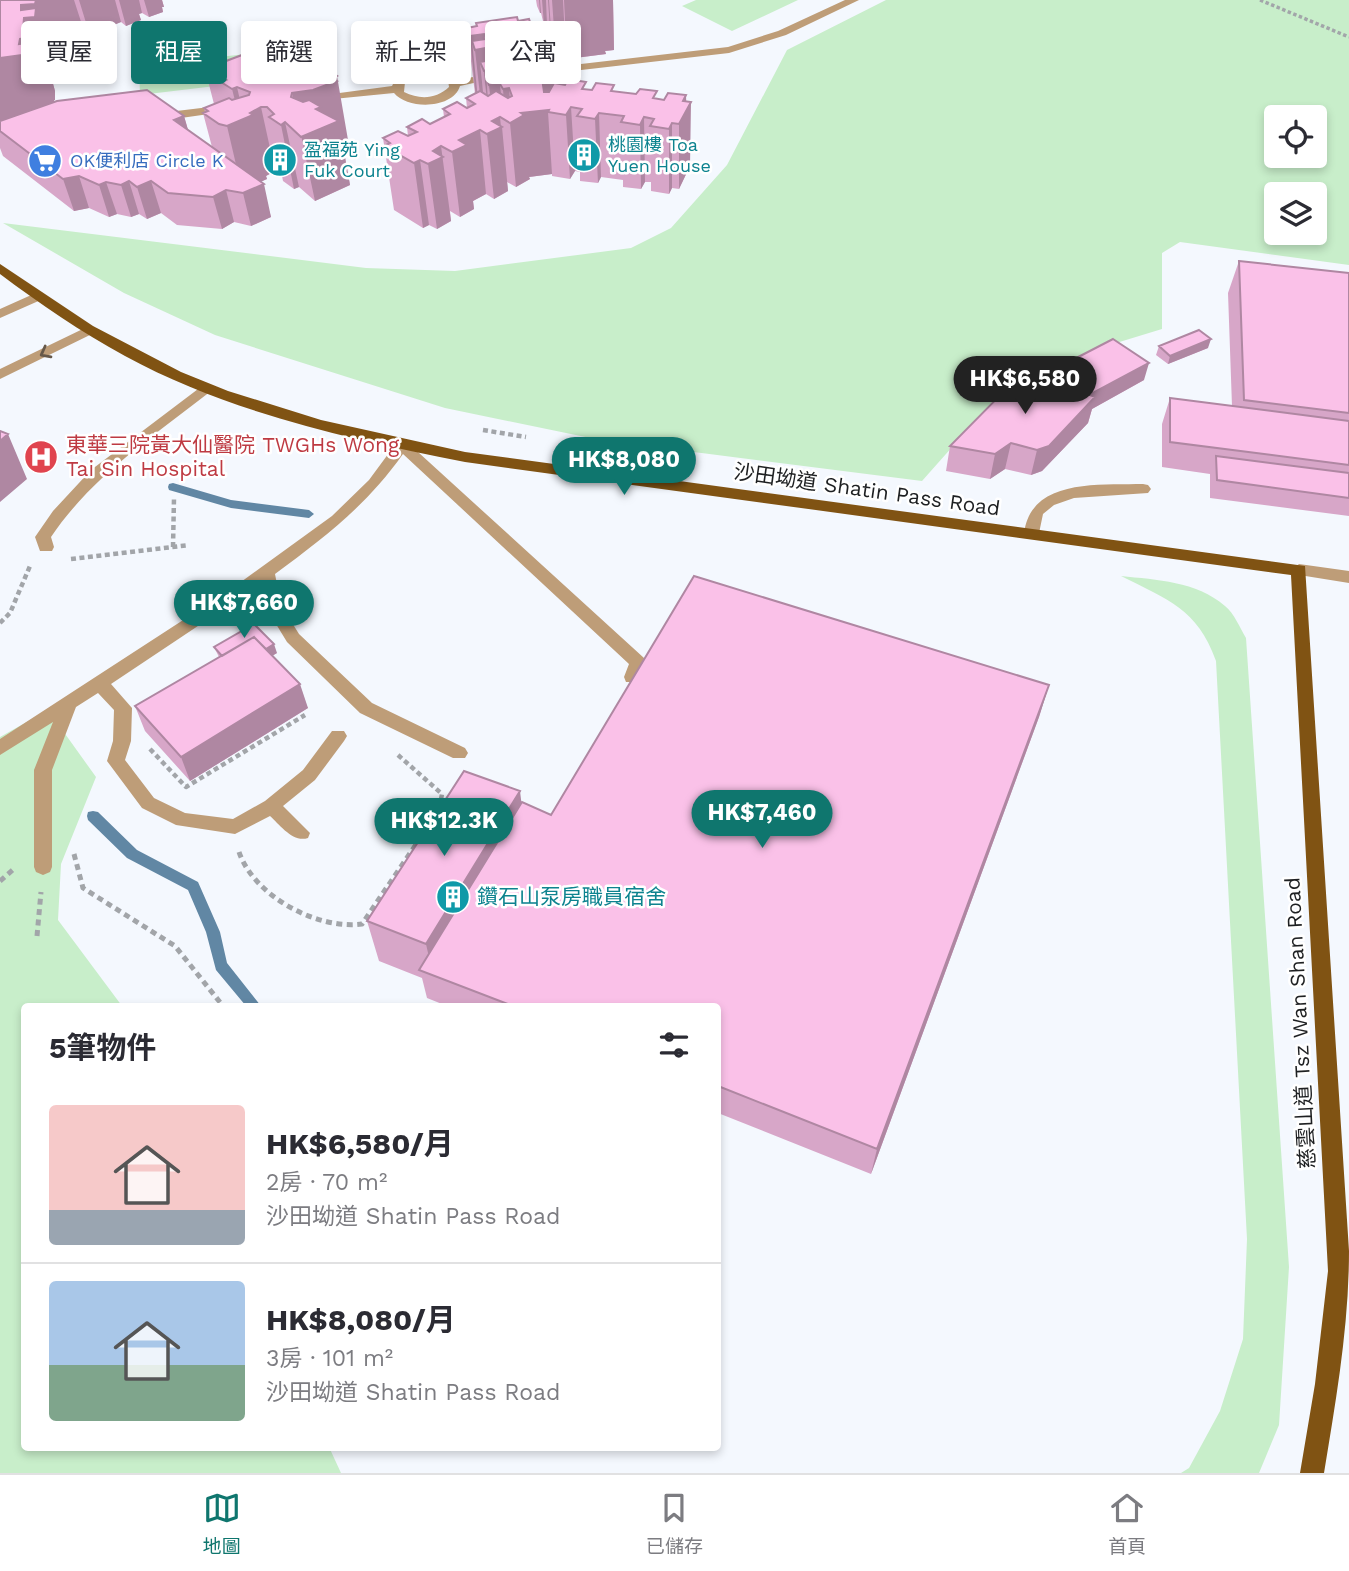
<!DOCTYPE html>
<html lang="zh-TW">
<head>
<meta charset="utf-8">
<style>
	:root { --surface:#fff; --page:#f2f2f3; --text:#2b2b33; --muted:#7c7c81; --line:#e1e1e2; --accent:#0f766e }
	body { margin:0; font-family:"Work Sans","Noto Sans TC",sans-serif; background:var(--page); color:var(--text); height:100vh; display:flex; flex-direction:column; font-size:26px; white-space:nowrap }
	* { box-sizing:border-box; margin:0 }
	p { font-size:23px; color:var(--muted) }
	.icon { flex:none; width:38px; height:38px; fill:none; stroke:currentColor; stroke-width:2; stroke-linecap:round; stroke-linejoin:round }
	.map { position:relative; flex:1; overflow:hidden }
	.details { position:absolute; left:21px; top:1003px; width:700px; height:448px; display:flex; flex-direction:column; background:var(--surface); border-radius:7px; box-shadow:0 4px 10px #0003 }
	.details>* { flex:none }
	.banner { position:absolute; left:21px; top:21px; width:700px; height:63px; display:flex; gap:14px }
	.tools { position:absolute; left:1264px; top:105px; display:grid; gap:14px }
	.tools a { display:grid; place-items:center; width:63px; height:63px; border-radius:7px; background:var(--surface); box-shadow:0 4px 10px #0003; font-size:35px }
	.price { position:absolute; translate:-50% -60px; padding:0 16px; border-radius:24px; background:var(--accent); color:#fff; font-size:23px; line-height:46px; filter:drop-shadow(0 2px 4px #0008) }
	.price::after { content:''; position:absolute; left:50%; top:42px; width:21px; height:16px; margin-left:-10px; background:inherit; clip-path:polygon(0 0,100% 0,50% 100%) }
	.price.current { background:#222; color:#fff }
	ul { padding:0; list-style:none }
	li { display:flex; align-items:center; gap:21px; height:175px; padding:0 28px }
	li+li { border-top:2px solid var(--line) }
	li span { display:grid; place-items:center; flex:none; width:196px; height:140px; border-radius:7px; color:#555 }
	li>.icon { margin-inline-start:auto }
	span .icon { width:84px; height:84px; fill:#fffc; stroke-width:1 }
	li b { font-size:30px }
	h2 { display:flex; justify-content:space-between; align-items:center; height:84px; padding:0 28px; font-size:30px }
	.chip { padding:0 24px; border-radius:7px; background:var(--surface); box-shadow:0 4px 10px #0003; font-size:24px; line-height:63px }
	.chip.current { background:var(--accent); color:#fff }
	.menu { display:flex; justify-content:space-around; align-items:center; height:98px; border-top:2px solid var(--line); background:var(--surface); font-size:19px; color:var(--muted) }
	.menu a { display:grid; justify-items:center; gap:4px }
	.menu .current { color:var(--accent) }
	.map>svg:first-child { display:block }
</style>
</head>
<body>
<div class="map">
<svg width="1349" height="1473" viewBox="0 0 1349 1473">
	<rect width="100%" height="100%" fill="#f4f8fe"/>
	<!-- green -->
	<path fill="#c8eeca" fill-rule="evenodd" d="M696,0H798L732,31L682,6Z
		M886,0H1349V265L1180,242L1162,253V329L1090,351L993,401L922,481L600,440L445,408L215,335L124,293L3,223L366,268L455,271L631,248L671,228L727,165L787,50ZM1276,117H1314V156H1276ZM1276,194H1314V233H1276Z
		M246,54L249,82L140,95L139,66Z
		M1121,576C1157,580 1196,581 1225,606C1234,613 1240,628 1246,638L1289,1267L1279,1425L1259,1473H1181L1189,1468L1220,1411L1243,1339L1247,1239L1216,661C1197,608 1168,600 1121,576Z
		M48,710L96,777L61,864L58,920L122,1006H24V1447H329L341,1473H0V737Z"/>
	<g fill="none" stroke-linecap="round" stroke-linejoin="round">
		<!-- stream -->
		<path fill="#6187a4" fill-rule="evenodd" d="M173,483L231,500L309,510L314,514L309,518L231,508L169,490L168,487L169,484Z
			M93,811L98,812L137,850L198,882L220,932L227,963L261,1006H246L216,970L206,932L188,890L127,858L88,820L87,816L88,812Z"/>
		<!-- path-far2 -->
		<path stroke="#a2a5a9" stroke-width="3.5" stroke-dasharray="3.5 2.5" stroke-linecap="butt" d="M1260,0L1349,37"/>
		<!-- path-far1 -->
		<path stroke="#a2a5a9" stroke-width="4.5" stroke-dasharray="5 3.5" stroke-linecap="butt" d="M483,430L526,437
			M173,547L174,498
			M71,559L189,545
			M0,623L10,613L30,566
			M150,749L186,787L305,715
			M398,755L442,794L439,810
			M416,845L433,820"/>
		<!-- path -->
		<path stroke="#a2a5a9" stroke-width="5" stroke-dasharray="6 4.5" stroke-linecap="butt" d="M239,852C254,896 317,930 362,924L417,843
			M74,854L83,888L175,946L223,1006
			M0,881L15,868
			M37,936L41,892"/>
		<!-- minor -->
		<path fill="#be9d78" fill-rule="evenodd" d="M845,0H859L786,35L729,53L529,76L523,73L529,70L728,47L778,31Z
			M399,32L405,35L415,70L430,68L457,76L459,79L495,74L501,77L460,86C453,109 408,110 394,93L313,101L311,99L317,96L392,86L396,78L405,73L393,35ZM430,74L448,80L449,87C436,99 420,100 404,92L405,82Z
			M226,105L230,107V111L160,121L154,117L160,113Z
			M38,292L43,293V299L0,318V309Z
			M89,326L96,330L94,333L0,379V369Z
			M206,383L211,385V391C154,436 92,476 51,537L54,547L52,551H40L35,537L53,511L91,470Z
			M402,440L407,442L644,658L646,662L638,682H626L624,677L629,664L403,454C366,506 325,537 275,574L281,605L299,634L372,703L465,748L468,753L465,758H453L360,713L287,642L265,606L261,584L111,684L132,708L131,741L125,760L154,798L185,813L233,819L265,801L303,770L332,731H344L347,736L344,741L315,780L283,806L310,833L308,838C293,843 280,825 270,816L235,834L176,825L142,808L107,761L113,741L114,710L98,693L76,707L52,770V867L50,872L43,875L36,872L34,867V770L53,722L0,755V739L234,587L332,516L369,480L397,442Z
			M1143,484L1148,485L1151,489L1148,493L1074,498L1054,505L1043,514L1038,538L1032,539L1024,534C1030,478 1100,485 1143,484Z
			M1299,564L1349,571V583L1293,574L1291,570Z"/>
		<!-- major -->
		<path fill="#805313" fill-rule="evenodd" d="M0,264L93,326L181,372L228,391L321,420L465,452L1305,566L1349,1251C1349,1326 1336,1400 1324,1473H1300L1315,1384L1328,1271L1291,575L465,462C349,439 230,413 125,356C81,332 40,304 0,274Z"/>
	</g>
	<!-- wall -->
	<path fill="#d7a6c8" d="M0,0H162L164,7H162L163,12L149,17L142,13L139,14L141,20L126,26L121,22L104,29L106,34L91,39L85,34L81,36L83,42L65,46L55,55L56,58V66H54L56,71L55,79L52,80L55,91L54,102L184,116L188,130L212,147L203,113L205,112L204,108L214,104L205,69L256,68L273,73L274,82H282L290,77L289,74L313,65L348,140V144L343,146L350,185L315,201L299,187L294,189L283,181L281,171H275L266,176L267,179L260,182L271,217L251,226L234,222L222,229L177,225L161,213L147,219L139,214L131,217L117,214L109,217L89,208L74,211L3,156L0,148Z
		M536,0H613L614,50L605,51L606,54L567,59L566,56L556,57L552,49V44H551L548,36L547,25H544L541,13H540L537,6Z
		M518,21L533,33L538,41L539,54L548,67L554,84L586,89L615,91L664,100L686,95L690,166L679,189L672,188L669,194L651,191V182H645L641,189L623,187V180L601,177L598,183L580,181V172L575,171L570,179L552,176V174L529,177L530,179L516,187L507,182L508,191L494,199L486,194L473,201L474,209L460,217L450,211L451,221L437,229L429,225L423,228L394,210L383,138L408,136L407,127L430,124L444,117L443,109L467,108L466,98L475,94L467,28L476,27V23Z
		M1239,261L1349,273V516L1210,498V474L1162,467V424L1170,398L1232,406L1228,293Z
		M1159,346L1208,348L1168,364L1156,355Z
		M1055,369L1144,380L1092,409L1088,423L1042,471L1031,475L1005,469L990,479L946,471L950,446L1053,380Z
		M214,647L277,653L272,656L308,708L190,781L145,731L135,706L219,657Z
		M1049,685L1039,717L871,1174L718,1113V1006H447L427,998L422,978L379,961L367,921L522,802L551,815Z"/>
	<!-- shaded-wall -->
	<path fill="#af87a2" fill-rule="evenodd" d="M32,0H74L85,34L81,36L83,42L65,46L55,55L56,58V66H54L56,71L55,79L52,80L55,91V100H54L55,105L0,122V49L19,44L20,39L24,32L21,5Z
		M79,0H115L121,22L104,29L106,34L91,39Z
		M119,0H139L142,13L139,14L141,20L126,26Z
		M144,0H162L164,7H162L163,12L149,17Z
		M539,0H540L541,13H540Z
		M542,0H546L547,25H544Z
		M548,0H549L552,44H551Z
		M552,0H563L566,56L556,57Z
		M564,0H613L614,50L605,51L606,54L567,59Z
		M532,28L533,42L538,41L540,63L547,62L548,77L554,76L556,113L548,112L552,174L529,177L530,179L516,187L510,123L505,120L503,89L509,88L512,122L519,30Z
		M484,34L489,70L498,69L504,119L500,117L501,127H502L508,191L494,199L487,134L490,133L484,71L480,62L485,112L482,113L475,50L472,41L478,99H476L470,36ZM486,76L489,85L493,121L491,132Z
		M273,73L283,123L285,122L299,187L294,189L281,125L267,75Z
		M337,76L348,140V144L343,146L350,185L315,201L292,93Z
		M237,87L244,118L250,113L261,107L275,171L266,176L267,179L242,190L227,126L240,120L232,89Z
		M686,95V111L691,102L690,166L679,189V124L683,101Z
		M571,107L575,171L570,179L566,115Z
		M599,113L601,177L598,183L595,119Z
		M184,116L193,147L174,120Z
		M644,117L645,182L641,189L640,125Z
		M672,123V188L669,194V129Z
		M480,130L486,194L473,201L474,209L460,217L452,152L459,140Z
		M441,146L451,221L437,229L428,164L433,151Z
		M420,160L429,225L423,228L414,163Z
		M79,176L89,208L74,211L63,179Z
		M129,181L139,214L131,217L121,185Z
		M151,181L161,213L147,219L137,187Z
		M106,182L117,214L109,217L99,185Z
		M264,184L271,217L251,226L243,193Z
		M226,190L234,222L222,229L213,197Z
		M1211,339L1208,348L1168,364L1170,356Z
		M1149,363L1144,380L1092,409L1088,423L1042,471L1031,475L1037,450L1088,404L1091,394Z
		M8,434L27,479L0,502V441Z
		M1011,443L1005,469L990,479L995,454Z
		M274,644L277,653L236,677L233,668Z
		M300,684L308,708L190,781L181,757Z
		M1049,685L1039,717L871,1174L877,1149Z
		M520,791L525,833L433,975L426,944Z"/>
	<!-- building -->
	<path fill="#fac1e8" stroke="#af87a2" stroke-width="2" d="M0,0H36L35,4L21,5V10L36,8L35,17L24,18L23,30L35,28L34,37L20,39L19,44L34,42V50L22,52V55L0,58Z
		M517,17L518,21L529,19L532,28L519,30L521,34L535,33L538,41L528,43L533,55L544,53L547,62L533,64L535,69L549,67L554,76L542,78L544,92H549L554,83L565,85L568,79L586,82L582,89L592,90L596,83L614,85L611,91L636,94L640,89L657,91L653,98L664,100L668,93L686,95L683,101L691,102L679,124L672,123L669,129L650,126L654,119L644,117L640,125L621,122L624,116L599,113L595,119L577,116L582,109L571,107L566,115L548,112L549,110L521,113L524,115L510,123L500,117L492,121L502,127L487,134L480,130L459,140L467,145L452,152L441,146L433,151L443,157L428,164L420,160L414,163L384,146L390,143L383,138L398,131L408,136L417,132L407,127L422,119L430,124L450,114L443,109L457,102L467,108L475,104L466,98L480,91L488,96L496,91L508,98L512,96L509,88L503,89L500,84L489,85L486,76L500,74L498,69L484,71L480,62L491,60L486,48L475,50L472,41L486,39L484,34L470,36L467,28L477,26L476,23Z
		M242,55L256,68L261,66L273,73L267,75L274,82H282L292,76L289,74L313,65L322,66L337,76L333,78L337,81L313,90L292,93L291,97L303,102L309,100L321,107L316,109L339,121L301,137L285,122L281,125L269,117L274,114L267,107H261L250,113L253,115L227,126L219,124L203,113L208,111L204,108L229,98L232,100L249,95L250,92L237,87L232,89L221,82L226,80L205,69Z
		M147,90L184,116L174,120L264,184L243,193L226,190L213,197L168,193L151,181L137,187L129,181L121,185L106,182L99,185L79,176L63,179L0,131V121L57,101Z
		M1239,261L1349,273V413L1244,400Z
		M1199,330L1211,339L1170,356L1159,346Z
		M1113,339L1149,363L1091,394L1055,369Z
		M1026,369L1095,397L1049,446L1037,450L1011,443L995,454L950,446Z
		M1170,398L1349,421V465L1170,442Z
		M0,431L8,434L0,441Z
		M1216,456L1349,473V498L1217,480Z
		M694,576L1049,685L877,1149L718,1086V1006H513L419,970L522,802L551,815Z
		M254,624L274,644L266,649L254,637L222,656L214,647Z
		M254,637L300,684L181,757L135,706Z
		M464,771L520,791L426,944L367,921Z"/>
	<!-- one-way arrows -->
	<defs><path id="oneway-chevron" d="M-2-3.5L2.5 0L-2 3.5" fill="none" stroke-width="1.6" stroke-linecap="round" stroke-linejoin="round" transform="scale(1.75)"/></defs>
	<use stroke="#665849" href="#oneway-chevron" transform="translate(45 353) rotate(152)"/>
	<!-- icons -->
	<defs>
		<g id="building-disc" transform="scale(1.75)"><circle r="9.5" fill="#0f9aa8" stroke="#fff"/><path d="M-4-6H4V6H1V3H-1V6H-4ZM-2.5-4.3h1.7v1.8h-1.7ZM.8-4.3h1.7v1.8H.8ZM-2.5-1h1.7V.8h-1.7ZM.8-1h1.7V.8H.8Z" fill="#fff"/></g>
		<g id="supermarket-disc" transform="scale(1.75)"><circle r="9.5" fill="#3f7fe0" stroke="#fff"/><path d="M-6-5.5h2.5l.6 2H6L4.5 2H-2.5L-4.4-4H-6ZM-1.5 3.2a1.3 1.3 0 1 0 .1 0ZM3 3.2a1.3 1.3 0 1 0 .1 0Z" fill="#fff"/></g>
		<g id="hospital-disc" transform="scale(1.75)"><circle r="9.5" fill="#e0444e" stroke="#fff"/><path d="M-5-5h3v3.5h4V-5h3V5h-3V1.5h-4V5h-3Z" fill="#fff"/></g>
	</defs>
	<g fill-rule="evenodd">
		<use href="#building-disc" x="584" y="155"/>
		<use href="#building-disc" x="280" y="160"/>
		<use href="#supermarket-disc" x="45" y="161"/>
		<use href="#hospital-disc" x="41" y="457"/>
		<use href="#building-disc" x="453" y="897"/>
	</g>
	<g text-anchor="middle" stroke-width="5" stroke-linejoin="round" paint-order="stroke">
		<!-- far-culture labels -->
		<g font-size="18" fill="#0d838f" stroke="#fff" text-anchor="start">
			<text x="608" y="151">桃園樓 Toa<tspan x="608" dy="21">Yuen House</tspan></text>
			<text x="304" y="156">盈福苑 Ying<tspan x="304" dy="21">Fuk Court</tspan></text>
		</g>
		<!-- far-shop labels -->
		<g font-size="18" fill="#366cbe" stroke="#fff" text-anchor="start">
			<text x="70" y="167">OK便利店 Circle K</text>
		</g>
		<!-- health labels -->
		<g font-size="21" fill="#be3a42" stroke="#fff" text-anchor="start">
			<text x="66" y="452">東華三院黃大仙醫院 TWGHs Wong<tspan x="66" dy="24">Tai Sin Hospital</tspan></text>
		</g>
		<!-- street labels -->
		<g font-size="21" fill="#1e2022" stroke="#fff">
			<text transform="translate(867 490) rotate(8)" y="7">沙田坳道 Shatin Pass Road</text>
			<text transform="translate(1300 1023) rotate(-93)" y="7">慈雲山道 Tsz Wan Shan Road</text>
		</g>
		<!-- culture labels -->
		<g font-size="21" fill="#0d838f" stroke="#fff" text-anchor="start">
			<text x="477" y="904">鑽石山泵房職員宿舍</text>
		</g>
	</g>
</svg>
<div class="tools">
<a><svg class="icon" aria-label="locate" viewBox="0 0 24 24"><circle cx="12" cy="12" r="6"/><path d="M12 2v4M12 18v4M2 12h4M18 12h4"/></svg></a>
<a><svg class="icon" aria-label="layers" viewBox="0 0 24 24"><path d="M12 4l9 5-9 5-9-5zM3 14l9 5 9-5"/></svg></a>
</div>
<b class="price current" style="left:1025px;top:416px">HK$6,580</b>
<b class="price" style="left:624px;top:497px">HK$8,080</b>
<b class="price" style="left:244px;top:640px">HK$7,660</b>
<b class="price" style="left:762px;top:850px">HK$7,460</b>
<b class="price" style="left:444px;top:858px">HK$12.3K</b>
<div class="banner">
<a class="chip">買屋</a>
<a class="chip current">租屋</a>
<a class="chip">篩選</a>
<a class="chip">新上架</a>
<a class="chip">公寓</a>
</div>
<section class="details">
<h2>5筆物件<svg class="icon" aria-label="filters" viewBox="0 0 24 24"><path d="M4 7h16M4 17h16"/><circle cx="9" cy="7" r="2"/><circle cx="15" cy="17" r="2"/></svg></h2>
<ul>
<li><span style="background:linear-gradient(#f6c9c9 75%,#9aa5b1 0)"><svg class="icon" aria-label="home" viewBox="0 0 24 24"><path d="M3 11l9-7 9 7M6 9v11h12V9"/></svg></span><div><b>HK$6,580/月</b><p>2房 · 70 m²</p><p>沙田坳道 Shatin Pass Road</p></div></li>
<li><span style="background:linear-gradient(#a9c7e8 60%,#7fa58c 0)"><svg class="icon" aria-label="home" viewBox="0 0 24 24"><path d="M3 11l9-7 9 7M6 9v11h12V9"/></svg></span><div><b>HK$8,080/月</b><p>3房 · 101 m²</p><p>沙田坳道 Shatin Pass Road</p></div></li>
</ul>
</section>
</div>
<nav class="menu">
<a class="current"><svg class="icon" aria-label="map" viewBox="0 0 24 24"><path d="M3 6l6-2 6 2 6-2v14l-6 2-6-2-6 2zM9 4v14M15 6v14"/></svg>地圖</a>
<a><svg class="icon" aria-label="saved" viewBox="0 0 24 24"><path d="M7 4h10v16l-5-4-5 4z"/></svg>已儲存</a>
<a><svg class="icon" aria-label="home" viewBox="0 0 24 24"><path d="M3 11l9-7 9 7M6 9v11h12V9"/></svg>首頁</a>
</nav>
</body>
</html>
